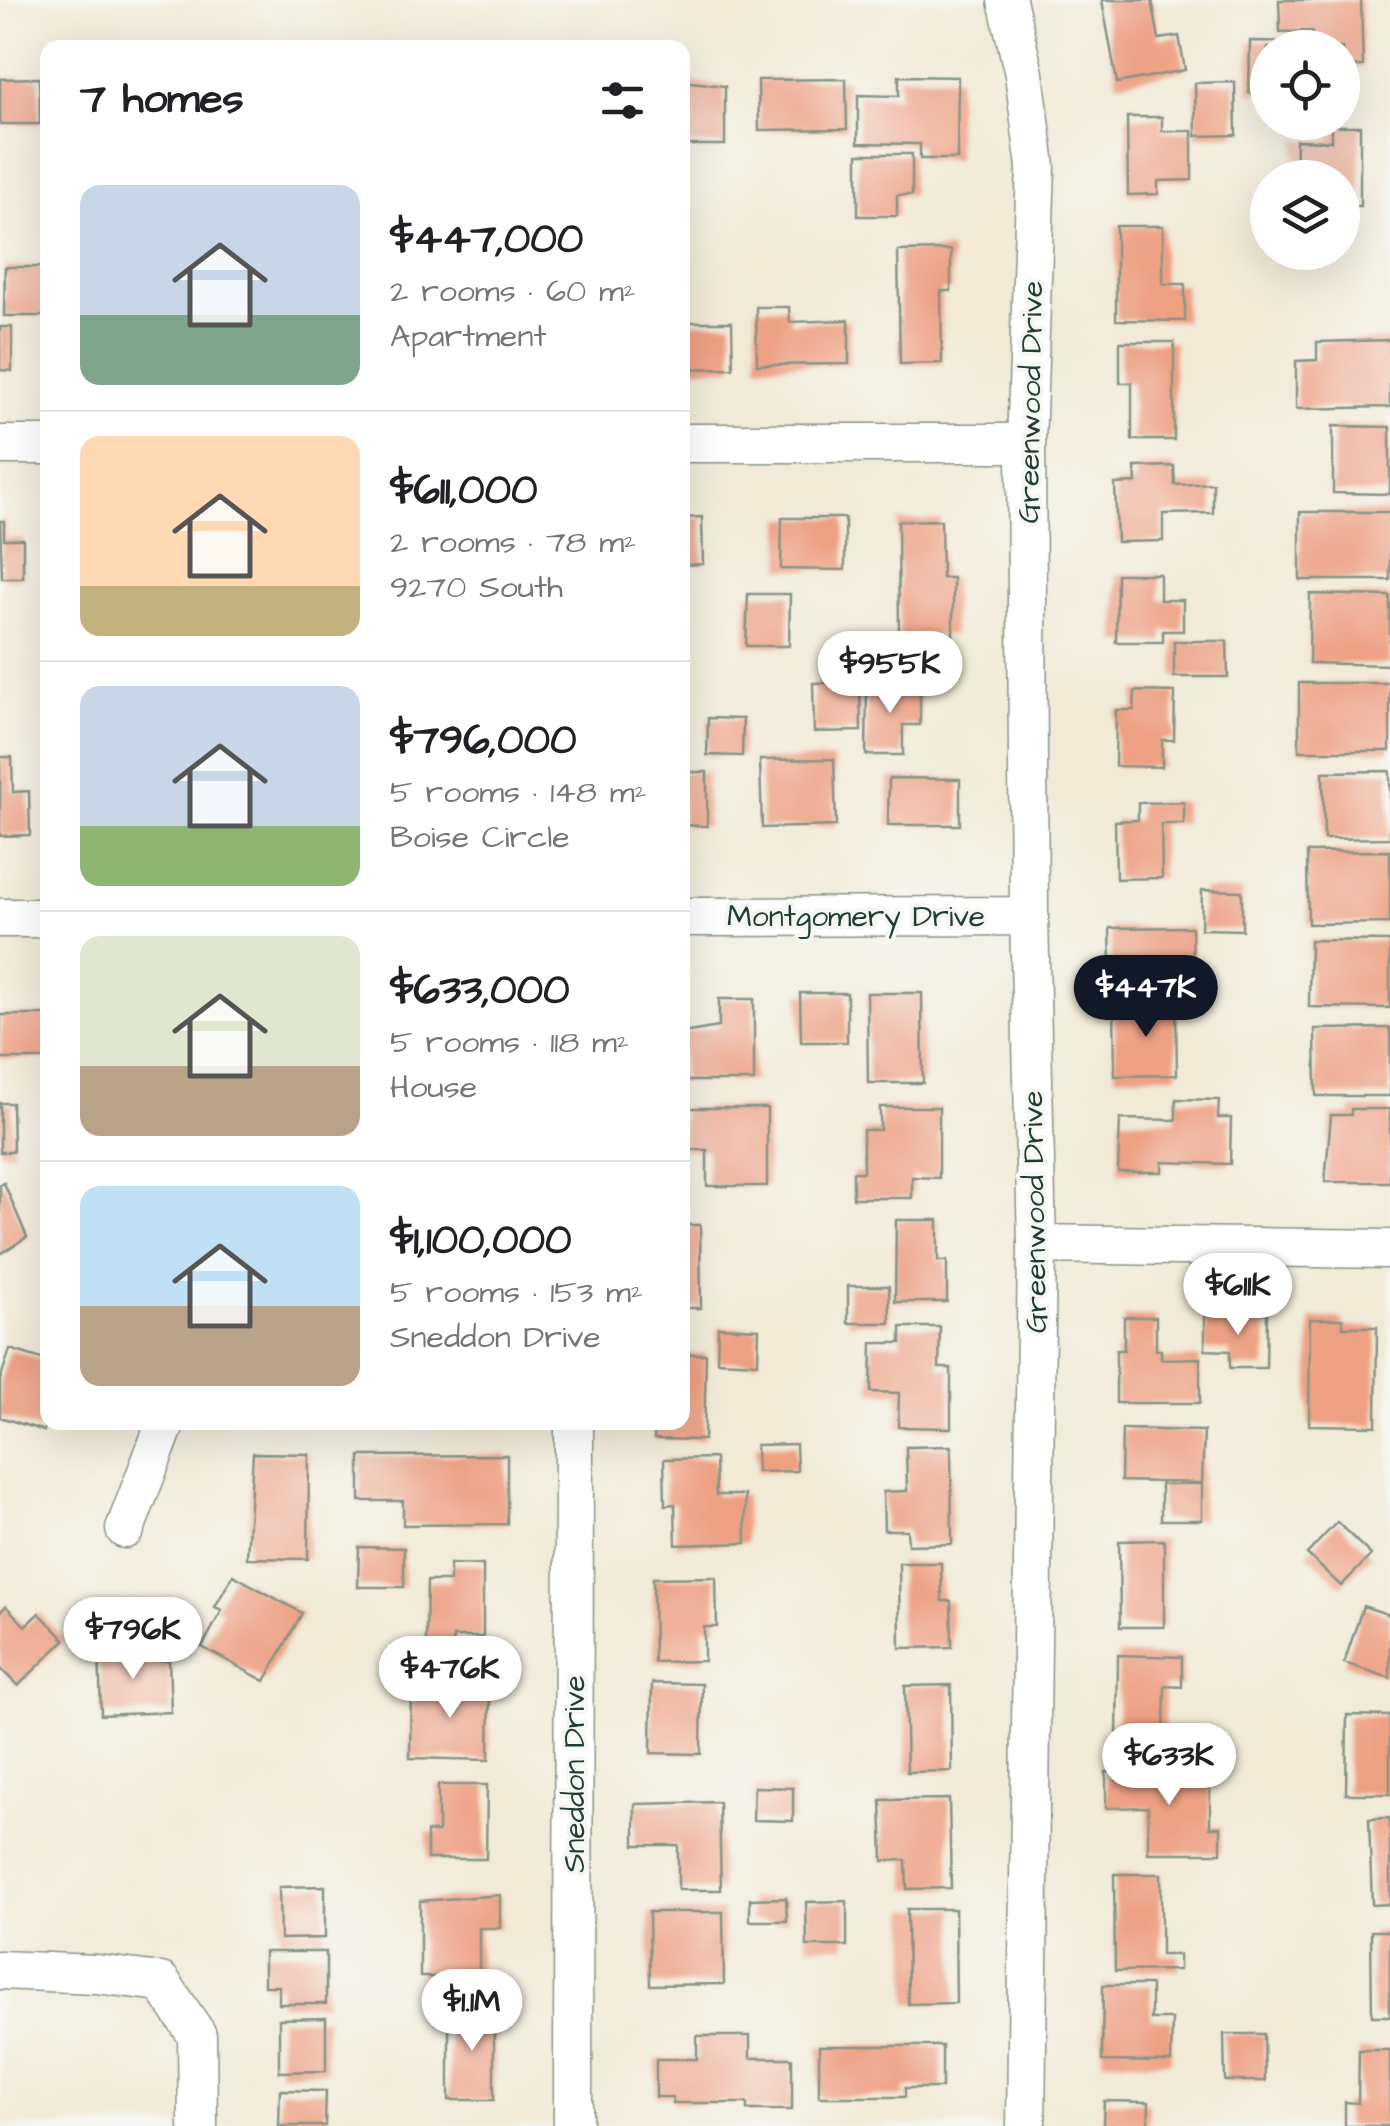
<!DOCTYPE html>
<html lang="en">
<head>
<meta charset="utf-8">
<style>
	:root { --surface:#fff; --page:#f2f2f2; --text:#202124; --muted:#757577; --line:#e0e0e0; --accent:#111827 }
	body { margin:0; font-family:"Architects Daughter",sans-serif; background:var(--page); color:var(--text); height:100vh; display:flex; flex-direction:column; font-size:38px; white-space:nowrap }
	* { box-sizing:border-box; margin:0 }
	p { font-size:32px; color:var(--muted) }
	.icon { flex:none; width:55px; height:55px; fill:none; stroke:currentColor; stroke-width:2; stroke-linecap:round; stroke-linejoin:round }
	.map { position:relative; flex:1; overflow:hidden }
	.drawer { position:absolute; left:40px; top:40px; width:650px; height:1390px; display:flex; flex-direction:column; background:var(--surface); border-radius:20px; box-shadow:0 10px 40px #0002 }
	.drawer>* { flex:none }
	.tools { position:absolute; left:1250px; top:30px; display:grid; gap:20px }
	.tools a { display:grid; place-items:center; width:110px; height:110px; border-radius:50%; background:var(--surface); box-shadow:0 10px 40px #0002; font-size:50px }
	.price { position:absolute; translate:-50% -85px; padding:0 22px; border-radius:35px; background:#fff; color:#222; font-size:32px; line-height:65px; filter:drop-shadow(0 2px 5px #0008) }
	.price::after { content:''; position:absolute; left:50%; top:60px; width:30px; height:22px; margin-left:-15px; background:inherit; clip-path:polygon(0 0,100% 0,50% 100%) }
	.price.on { background:var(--accent); color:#fff }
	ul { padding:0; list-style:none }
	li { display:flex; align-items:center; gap:30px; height:250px; padding:0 40px }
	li+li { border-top:2px solid var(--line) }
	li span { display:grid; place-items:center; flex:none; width:280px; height:200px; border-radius:20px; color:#555 }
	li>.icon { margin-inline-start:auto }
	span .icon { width:120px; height:120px; fill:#fffc; stroke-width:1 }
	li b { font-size:42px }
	h2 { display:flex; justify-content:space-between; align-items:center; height:120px; padding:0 40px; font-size:42px }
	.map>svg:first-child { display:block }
</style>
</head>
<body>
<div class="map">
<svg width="1390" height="2126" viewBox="0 0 1390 2126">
	<rect width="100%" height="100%" fill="#f6f6f2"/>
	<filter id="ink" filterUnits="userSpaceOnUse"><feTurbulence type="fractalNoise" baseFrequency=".01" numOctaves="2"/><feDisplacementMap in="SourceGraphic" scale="20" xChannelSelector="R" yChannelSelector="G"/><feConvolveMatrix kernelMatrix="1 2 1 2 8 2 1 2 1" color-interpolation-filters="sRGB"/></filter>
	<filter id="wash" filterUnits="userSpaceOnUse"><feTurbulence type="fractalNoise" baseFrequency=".0048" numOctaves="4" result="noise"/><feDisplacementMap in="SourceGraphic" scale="40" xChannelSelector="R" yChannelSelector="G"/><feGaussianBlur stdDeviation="2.25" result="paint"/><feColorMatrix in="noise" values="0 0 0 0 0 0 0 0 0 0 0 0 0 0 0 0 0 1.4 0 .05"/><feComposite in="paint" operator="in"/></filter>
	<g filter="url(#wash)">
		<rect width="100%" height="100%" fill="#f1ead7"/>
		<g id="blocks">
			<!-- building -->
			<path fill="#eea083" d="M1102,0H1152L1159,39L1179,36L1185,70L1117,83Z
				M1279,0H1361L1363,66L1342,67V48H1312V31L1280,32Z
				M1250,41L1304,42V48H1268V93H1249Z
				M899,76L958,77L957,159H920V144L858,143V95L899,96Z
				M39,78L40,124H0V79Z
				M846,79L847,129L759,130L758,80Z
				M682,81L725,86V145H682Z
				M1235,82L1236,135L1196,136L1195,83Z
				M1127,117H1162V131H1192V180L1158,181V194L1128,195Z
				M1331,126H1360V206H1342V178H1295L1296,140L1331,141Z
				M858,154H912V195H897V216H858Z
				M1116,226H1163V284H1185V321L1116,320Z
				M951,250V291H941L942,363L900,364L898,251Z
				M5,267H48V316H4Z
				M756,307H789L790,322L849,320V364L757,365Z
				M682,322H732L733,368L682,369Z
				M0,327H12V371L0,370Z
				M1390,340V407L1296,409V361L1317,360V342Z
				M1120,342H1174V440H1132V383H1120Z
				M1333,426L1390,427V494L1333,493Z
				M1174,466L1175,485L1213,483V513L1163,514V541L1117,542L1115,484L1136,483L1135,467Z
				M1300,512H1390V580H1300Z
				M702,517L703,564L682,565V518Z
				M782,518H845V570L781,569Z
				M941,520L942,578H953V635H899L898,521Z
				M0,521H4V539H23V578H2Z
				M1117,574H1160V600H1183V631H1163V642H1116Z
				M748,594H790L789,646H746Z
				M1310,594L1390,596V665L1309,663Z
				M1174,641H1227L1228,677H1174Z
				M860,682L861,731L814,732L813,683Z
				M867,682L920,683V725H903V755H866Z
				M1299,683H1390V751H1299Z
				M1135,691L1175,692L1174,740H1162V767L1115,766L1116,710H1134Z
				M708,718L743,719L742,756L707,755Z
				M0,757H12L13,792L29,791L30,835L0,836Z
				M834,759L836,826L762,828L760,760Z
				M1390,771V838L1324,839L1323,772Z
				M682,772H707V826L682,825Z
				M889,778L960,779V825H888Z
				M1184,802V824H1161L1162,878L1116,879L1115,821L1138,820V803Z
				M1390,851V923L1308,924L1307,852Z
				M1202,890L1242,891V930L1201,929Z
				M1192,927L1193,966H1178V985H1118V963H1111L1110,928Z
				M1310,940L1390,941V1008L1309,1007Z
				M800,993H847V1042H801Z
				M867,993H922L923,1083H868Z
				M719,999H754V1081H682V1033L719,1027Z
				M1176,1003L1177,1075L1115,1076L1114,1004Z
				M1,1015H48V1059H0Z
				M1390,1028V1096H1316L1315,1029Z
				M1176,1099L1219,1100L1218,1118H1231L1230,1164L1162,1162V1172H1118L1120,1119L1176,1120Z
				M0,1103H12L13,1152H0Z
				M880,1107H939V1178L912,1177V1198H853V1172H863V1130H880Z
				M682,1108H767V1186H707V1150H682Z
				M1351,1109H1390V1182H1325L1331,1115H1351Z
				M4,1183L27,1237L0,1254V1185Z
				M896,1220H938V1261H947V1302H895Z
				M682,1225H700L701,1308H682Z
				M848,1286H889L890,1323H848Z
				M1205,1313H1267L1266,1368H1230V1351L1205,1350Z
				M1124,1317H1156V1350H1161V1359L1200,1358V1403H1116V1350H1124Z
				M1310,1319H1343V1327H1377L1376,1426L1309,1425Z
				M718,1327L759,1329L758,1363L717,1361Z
				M901,1327H940L939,1368H951V1428L898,1427L899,1393L871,1392L872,1343H901Z
				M10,1349L48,1361L44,1431L0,1417V1380Z
				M682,1354H706L704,1440L654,1439L655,1422H682Z
				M1122,1429L1204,1431L1202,1483L1121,1481Z
				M796,1444L797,1471L757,1472L756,1445Z
				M951,1446L952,1544L908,1545L907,1530H884L883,1492L907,1491L906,1447Z
				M253,1453L309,1454L308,1559L247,1558Z
				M507,1455V1524L403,1525V1501H360V1456Z
				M715,1458L716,1495H745L746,1543L676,1545L675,1504L665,1505L664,1459Z
				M1161,1484H1202V1520H1161Z
				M1337,1522L1371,1555L1341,1586L1307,1554Z
				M1164,1540V1627H1120L1119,1541Z
				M359,1547L404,1548V1587H358Z
				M899,1563H941L942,1601H951L952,1647L900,1648Z
				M450,1564L483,1565V1637H453V1647H426L427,1581H450Z
				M233,1575L302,1613L265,1681L202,1647L222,1610L215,1607Z
				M716,1577L717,1627H704V1661L654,1662L653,1578Z
				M6,1606L25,1626L39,1613L65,1640L18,1686L0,1668V1612Z
				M1363,1606L1390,1615V1678L1344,1663Z
				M137,1644V1661L169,1660L171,1712L101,1715L99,1646Z
				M1118,1655L1182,1657V1687L1165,1686L1164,1739H1117Z
				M411,1683L490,1684L489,1760L410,1758Z
				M652,1683L702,1684L701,1754L651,1753Z
				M951,1685L952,1771L907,1772L905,1686Z
				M1347,1715L1390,1716V1794H1346Z
				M1210,1771V1827H1221V1853H1148V1807L1106,1808V1772Z
				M438,1785H487L486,1859H427V1832H438Z
				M754,1787L793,1788V1821L753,1820Z
				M949,1799L951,1888L907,1889L906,1860L883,1861L881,1800Z
				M719,1802L721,1890H678V1845H635V1804Z
				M1390,1818V1904L1372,1905L1369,1819Z
				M1114,1874H1161V1955H1179V1970L1115,1971Z
				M325,1886V1938L280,1939L279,1887Z
				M500,1895V1928H479V1977H420V1901Z
				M786,1898L787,1921H750V1899Z
				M847,1901V1946H807L806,1902Z
				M907,1909H955L956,2003L908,2004Z
				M649,1912H723L724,1984L650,1985Z
				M1371,1931H1390V2016H1372Z
				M264,1952H326V2004H279V1986H264Z
				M1103,1985H1151V2019H1172L1171,2062L1102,2061Z
				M449,2008H494V2100H449Z
				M326,2018V2071L279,2072V2019Z
				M1224,2034H1264L1265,2081H1225Z
				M697,2036H750V2058H792V2110H747V2103H673V2097H656V2059H697Z
				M819,2046H942V2088H905V2097H819Z
				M1359,2050H1390V2126H1345V2102L1358,2103Z
				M280,2090L326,2091L325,2126H279Z
				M1104,2101L1149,2102L1148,2126H1103Z"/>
		</g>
	</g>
	<g filter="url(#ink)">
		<use href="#blocks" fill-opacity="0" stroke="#889486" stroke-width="2.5"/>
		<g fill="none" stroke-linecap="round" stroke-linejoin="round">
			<!-- minor casing -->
			<g stroke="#889486" stroke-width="41">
				<path id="minor" d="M1007,0L1024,74L1036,167L1026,443L1029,916L1037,1244L1026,2126
					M682,443H1026
					M0,445H48
					M682,917L1029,916
					M0,918H48
					M1037,1244L1390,1249
					M125,1529L166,1422
					M0,1970L96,1974L161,1982L197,2035L198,2126
					M573,2126L574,1422"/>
			</g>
			<!-- minor -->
			<use href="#minor" stroke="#fff" stroke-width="38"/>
		</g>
	</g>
	<g text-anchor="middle" stroke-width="8" stroke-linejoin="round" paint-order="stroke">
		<!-- street labels -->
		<g font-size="30" fill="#1f3d34" stroke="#f6f6f2">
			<text transform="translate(1030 402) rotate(-89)" y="10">Greenwood Drive</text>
			<text x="856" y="926">Montgomery Drive</text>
			<text transform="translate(1034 1212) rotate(-91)" y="10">Greenwood Drive</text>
			<text transform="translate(574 1774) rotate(-90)" y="10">Sneddon Drive</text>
		</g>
	</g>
</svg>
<div class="tools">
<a><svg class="icon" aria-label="locate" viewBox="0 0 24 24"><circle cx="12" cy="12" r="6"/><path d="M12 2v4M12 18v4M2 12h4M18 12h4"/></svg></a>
<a><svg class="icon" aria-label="layers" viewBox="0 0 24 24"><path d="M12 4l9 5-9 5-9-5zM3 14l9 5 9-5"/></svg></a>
</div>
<b class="price" style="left:890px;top:716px">$955K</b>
<b class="price on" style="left:1146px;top:1040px">$447K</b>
<b class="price" style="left:1238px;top:1338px">$611K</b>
<b class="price" style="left:133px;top:1682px">$796K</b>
<b class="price" style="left:450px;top:1721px">$476K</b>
<b class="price" style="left:1169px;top:1808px">$633K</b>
<b class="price" style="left:472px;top:2054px">$1.1M</b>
<section class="drawer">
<h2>7 homes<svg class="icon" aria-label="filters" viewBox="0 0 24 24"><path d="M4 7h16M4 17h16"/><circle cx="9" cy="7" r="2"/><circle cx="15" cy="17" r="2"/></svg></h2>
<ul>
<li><span style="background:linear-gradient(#c9d6e8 65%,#7fa58c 0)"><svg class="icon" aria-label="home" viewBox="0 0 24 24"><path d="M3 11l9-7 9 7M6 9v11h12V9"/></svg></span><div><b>$447,000</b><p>2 rooms · 60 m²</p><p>Apartment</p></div></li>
<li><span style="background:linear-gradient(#ffd9b3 75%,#c2b280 0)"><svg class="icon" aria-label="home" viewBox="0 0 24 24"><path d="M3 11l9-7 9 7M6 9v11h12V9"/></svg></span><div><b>$611,000</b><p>2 rooms · 78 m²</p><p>9270 South</p></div></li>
<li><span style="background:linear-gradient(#c9d6e8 70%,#8fb573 0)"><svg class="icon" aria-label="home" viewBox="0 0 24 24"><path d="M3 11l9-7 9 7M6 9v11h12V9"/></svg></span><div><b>$796,000</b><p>5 rooms · 148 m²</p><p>Boise Circle</p></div></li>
<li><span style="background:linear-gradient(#dfe7d0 65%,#b9a48a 0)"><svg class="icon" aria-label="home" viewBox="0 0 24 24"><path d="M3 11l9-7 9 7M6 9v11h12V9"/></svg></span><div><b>$633,000</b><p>5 rooms · 118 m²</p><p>House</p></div></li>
<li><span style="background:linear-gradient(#bfe0f5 60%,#b9a48a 0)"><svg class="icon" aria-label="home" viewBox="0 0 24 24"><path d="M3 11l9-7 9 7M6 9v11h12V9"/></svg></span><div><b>$1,100,000</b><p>5 rooms · 153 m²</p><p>Sneddon Drive</p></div></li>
</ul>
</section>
</div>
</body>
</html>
